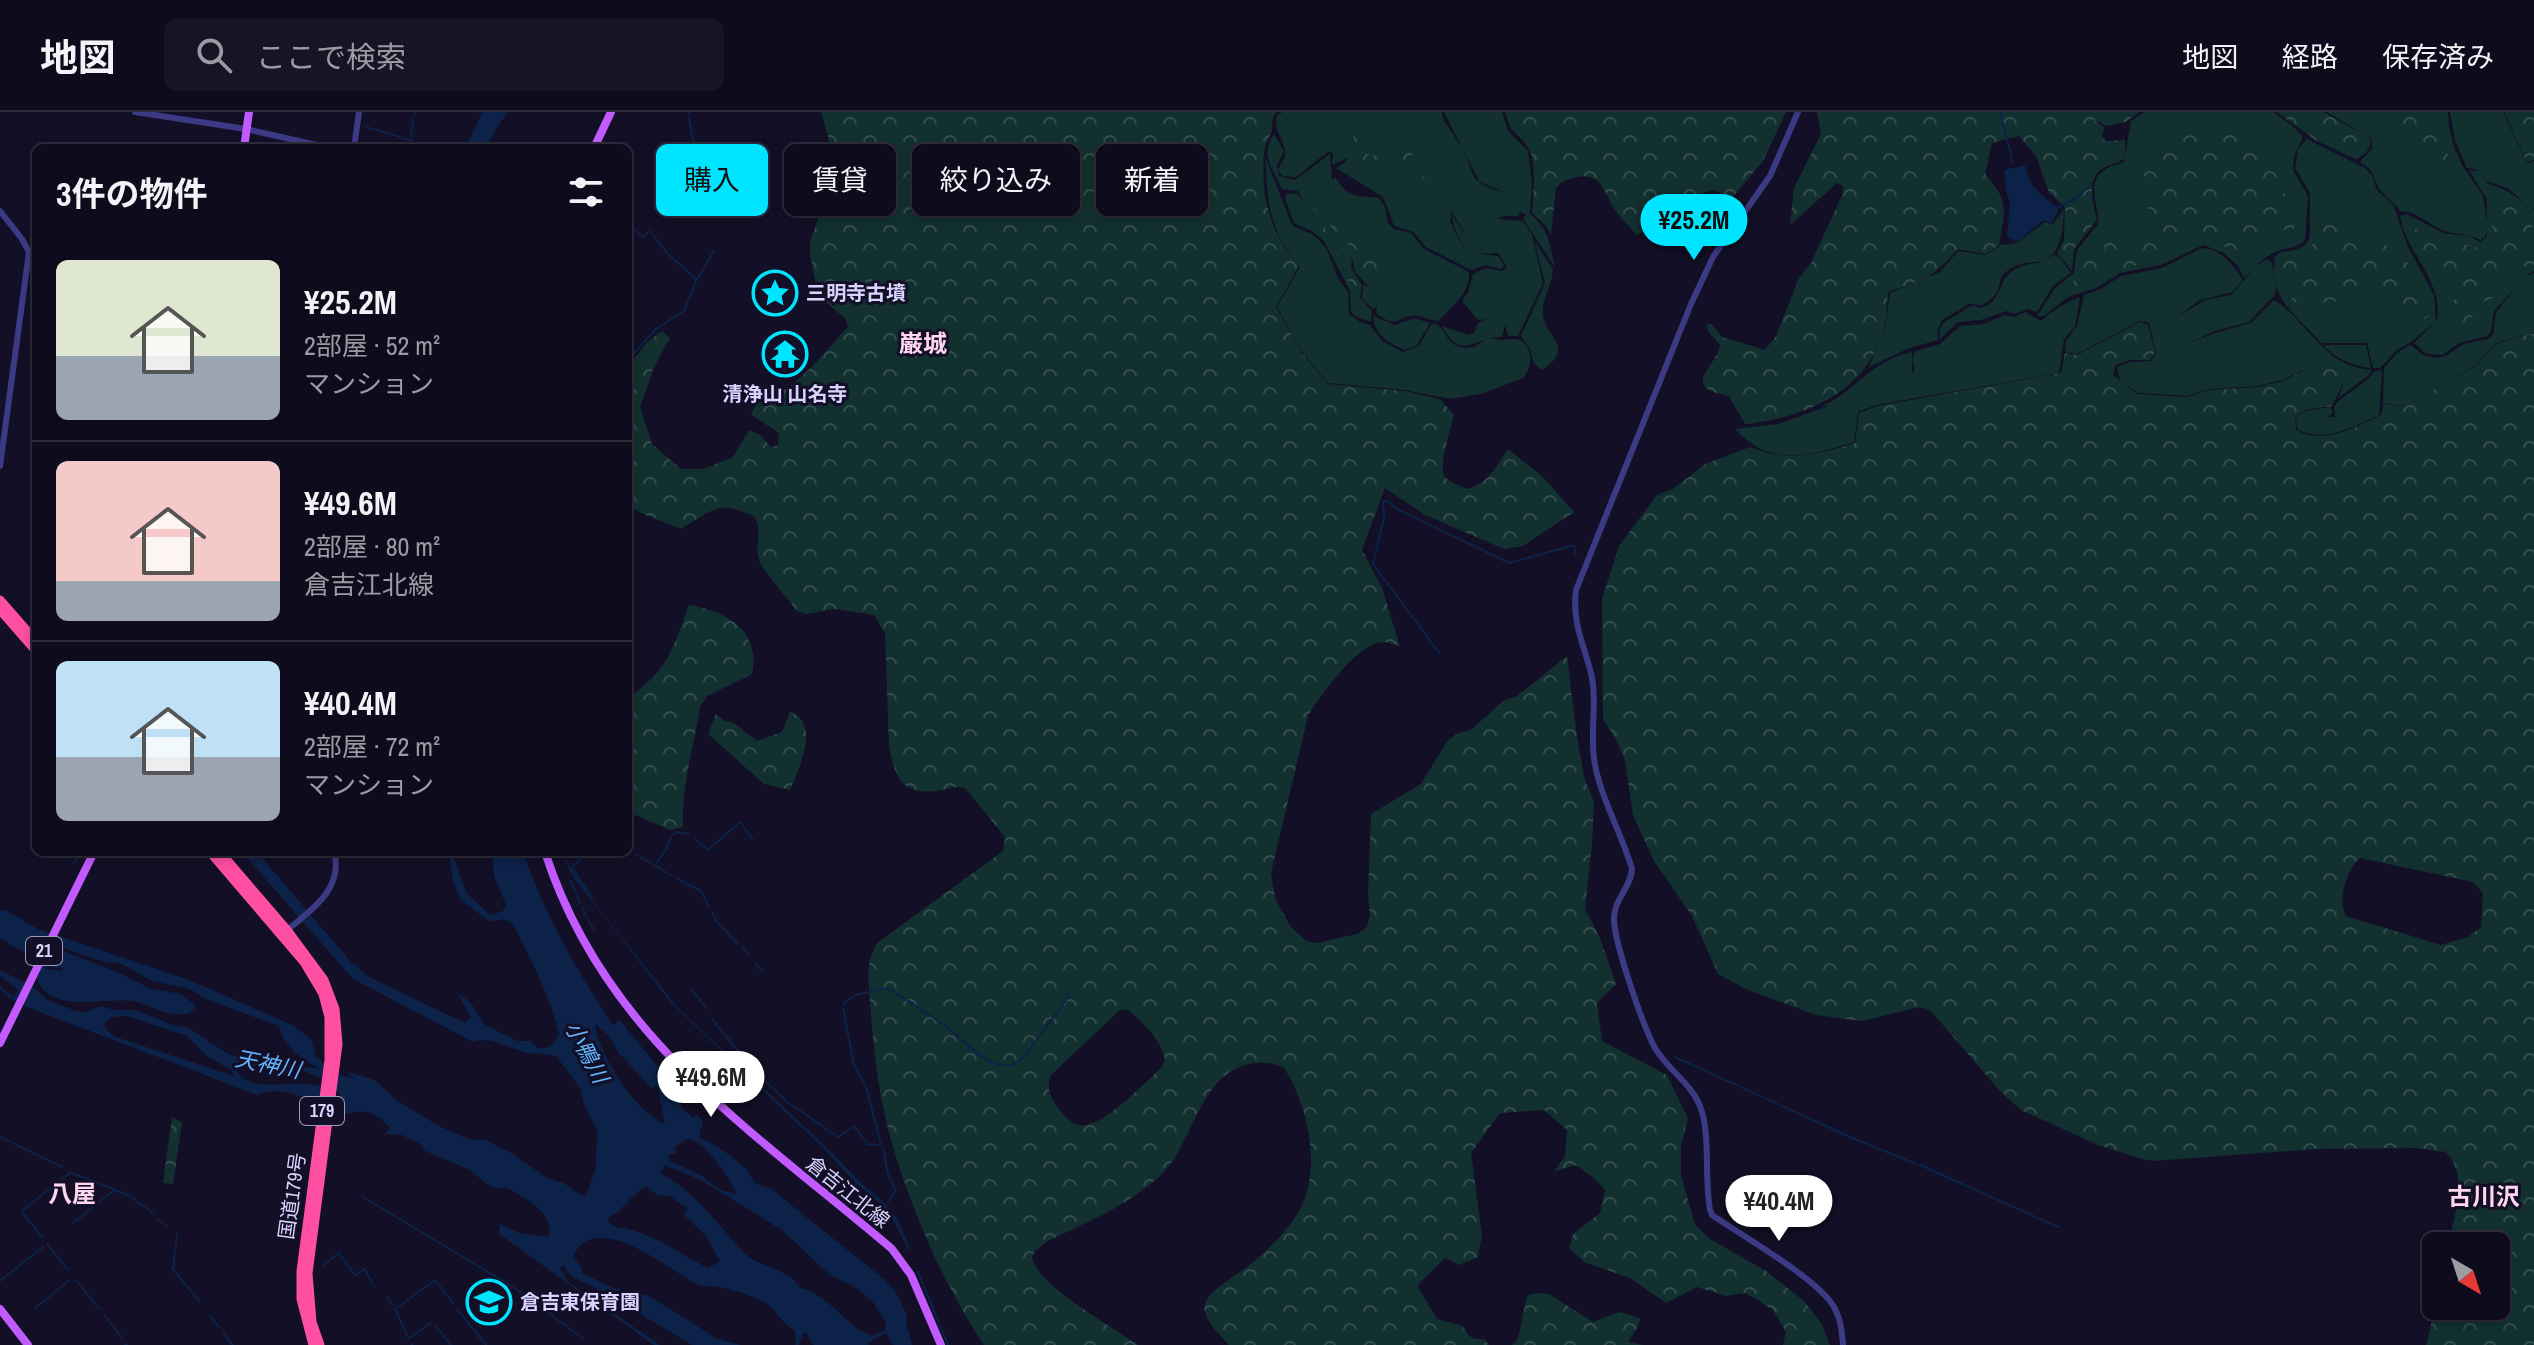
<!DOCTYPE html>
<html lang="ja">
<head>
<meta charset="utf-8">
<style>
	:root { --surface:#0e0b1c; --page:#171425; --text:#f1f3f6; --muted:#9b9ba3; --line:#2e2b3b; --accent:#00e5ff }
	body { margin:0; font-family:"Archivo Narrow","Noto Sans JP",sans-serif; background:var(--page); color:var(--text); height:100vh; display:flex; flex-direction:column; font-size:30px; white-space:nowrap }
	* { box-sizing:border-box; margin:0 }
	p { font-size:26px; color:var(--muted) }
	.icon { flex:none; width:44px; height:44px; fill:none; stroke:currentColor; stroke-width:2; stroke-linecap:round; stroke-linejoin:round }
	.map { position:relative; flex:1; overflow:hidden }
	.drawer { position:absolute; left:32px; top:32px; width:600px; height:712px; display:flex; flex-direction:column; background:var(--surface); border-radius:12px; box-shadow:0 4px 12px #0003,0 0 0 2px var(--line) }
	.drawer>* { flex:none }
	.guide { position:absolute; left:656px; top:32px; width:760px; height:72px; display:flex; gap:16px }
	.needle { width:52px; rotate:141deg }
	.tools { position:absolute; left:2422px; top:1120px; display:grid; gap:16px }
	.tools a { display:grid; place-items:center; width:88px; height:88px; border-radius:12px; background:var(--surface); box-shadow:0 4px 12px #0003,0 0 0 2px var(--line); font-size:40px }
	.price { position:absolute; translate:-50% -68px; padding:0 18px; border-radius:28px; background:#fff; color:#222; font-size:26px; line-height:52px; filter:drop-shadow(0 2px 4px #0008) }
	.price::after { content:''; position:absolute; left:50%; top:48px; width:24px; height:18px; margin-left:-12px; background:inherit; clip-path:polygon(0 0,100% 0,50% 100%) }
	.price.on { background:var(--accent); color:#111 }
	ul { padding:0; list-style:none }
	li { display:flex; align-items:center; gap:24px; height:200px; padding:0 24px }
	li+li { border-top:2px solid var(--line) }
	li span { display:grid; place-items:center; flex:none; width:224px; height:160px; border-radius:12px; color:#555 }
	li>.icon { margin-inline-start:auto }
	span .icon { width:96px; height:96px; fill:#fffc; stroke-width:1 }
	li b { font-size:34px }
	h2 { display:flex; justify-content:space-between; align-items:center; height:96px; padding:0 24px; font-size:34px }
	.tag { padding:0 28px; border-radius:12px; background:var(--surface); box-shadow:0 4px 12px #0003,0 0 0 2px var(--line); font-size:28px; line-height:72px }
	.tag.on { background:var(--accent); color:#111 }
	header { display:flex; align-items:center; gap:48px; box-sizing:border-box; height:112px; padding:0 40px; background:var(--surface); border-bottom:2px solid var(--line) }
	header strong { font-size:38px }
	nav { display:flex; gap:44px; margin-inline-start:auto; font-size:28px }
	.search { width:560px; height:72px; background:var(--page); display:flex; align-items:center; gap:20px; box-sizing:border-box; padding:0 28px; border-radius:12px; color:var(--muted); font-size:30px }
	.map>svg:first-child { display:block }
</style>
</head>
<body>
<header>
<strong>地図</strong>
<div class="search"><svg class="icon" aria-label="search" viewBox="0 0 24 24"><circle cx="10" cy="10" r="6"/><path d="M15 15l6 6"/></svg>ここで検索</div>
<nav><a>地図</a><a>経路</a><a>保存済み</a></nav>
</header>
<div class="map">
<svg width="2534" height="1233" viewBox="0 0 2534 1233">
	<defs>
		<pattern id="forest-crowns" width="20" height="18" patternUnits="userSpaceOnUse" patternTransform="scale(2)"><rect width="20" height="18" fill="#12302f"/><path d="M2 6a3 3 0 1 1 6 0M12 15a3 3 0 1 1 6 0" fill="none" stroke="#344d4e"/></pattern>
	</defs>
	<rect width="100%" height="100%" fill="#130f26"/>
	<!-- grass -->
	<path fill="#12302f" d="M1283,0H1442L1444,9L1463,37L1475,67L1487,75L1508,82L1479,69L1444,0H1502L1508,19L1528,39L1532,72L1530,102C1550,119 1549,131 1555,155L1523,107L1526,102L1520,100L1518,104H1504L1497,107L1523,109L1532,123L1543,171L1518,224H1508L1505,213L1502,225C1475,224 1461,251 1442,214L1468,223L1474,221L1478,211L1486,207L1478,208L1462,189L1468,180L1473,162L1485,156L1502,159L1507,155L1498,141C1490,142 1478,142 1470,139C1460,134 1452,112 1452,103L1468,126L1452,100L1456,81L1450,109C1464,141 1465,140 1498,144L1504,153L1502,157L1486,153L1471,158L1426,135L1413,120L1394,114L1383,85L1336,56L1346,50L1347,46L1332,53L1333,42L1329,39L1296,65L1283,64L1278,59C1280,52 1286,47 1285,40C1285,26 1271,18 1278,2Z
		M2145,0H2274C2283,9 2298,15 2303,26L2294,43L2293,58L2308,84L2305,128C2296,136 2292,135 2281,138C2264,143 2256,155 2244,166L2238,154L2224,141L2203,133L2161,153L2120,161L2096,176L2068,185L2044,204H2037L2055,176L2074,161L2077,138L2098,112C2100,94 2084,70 2106,57C2111,53 2118,53 2124,50L2131,9Z
		M2327,0H2448L2449,15L2454,35L2462,53L2483,84L2487,110V88L2469,58L2477,59L2488,71L2509,80L2525,92L2509,77L2487,69L2475,57L2467,56L2455,29L2450,0H2503L2527,51L2534,49V96L2531,95L2534,97V159L2524,165L2534,161V221L2496,231L2476,253L2404,295L2383,291L2384,256L2398,240L2410,233L2425,244L2438,246L2448,243L2463,232L2488,227L2493,223L2496,200L2518,172L2494,199L2491,219L2487,224L2459,231L2443,243L2426,242L2414,231L2437,208C2444,170 2406,141 2400,104L2407,102L2443,121L2469,124L2480,130L2487,125V118L2485,125L2480,128C2467,121 2455,123 2442,118C2428,113 2417,98 2401,100C2395,91 2388,87 2381,79C2373,68 2375,58 2361,51V48L2372,37V27Z
		M1274,22L1284,39L1277,53L1279,64L1295,68L1330,42L1332,69L1335,65C1349,87 1357,83 1379,86L1385,95L1388,111L1394,117L1411,121L1424,137L1469,160C1470,183 1452,193 1439,209C1431,209 1426,205 1419,204C1398,201 1399,220 1376,201L1377,192L1374,198L1362,186L1363,173L1369,175L1355,160L1352,145L1351,156L1362,173L1360,185L1372,199L1371,210L1355,204L1351,200L1350,179L1324,129L1312,119L1294,111L1286,90V82L1297,81L1305,92L1298,79L1282,77C1272,57 1260,42 1274,22Z
		M2307,27L2365,56L2372,64L2377,78L2394,94L2407,133L2434,183L2436,209L2411,230L2397,238L2380,256H2373L2367,231H2321C2298,203 2268,189 2275,145L2279,141C2292,137 2304,140 2310,125V81L2295,56L2298,37Z
		M1265,44L1291,111L1295,115L1314,123L1326,136L1339,168L1348,180L1349,202L1360,210L1370,213L1382,229L1403,240L1419,234L1430,214L1435,211C1446,217 1446,232 1461,235C1479,239 1477,229 1490,226C1494,226 1498,228 1502,228C1513,227 1523,224 1528,237C1533,248 1530,256 1523,266L1481,282L1450,287L1404,278L1328,271L1301,239L1277,195L1300,155C1268,117 1268,92 1265,44Z
		M2064,97C2063,118 2062,148 2036,150C2024,151 2017,151 2007,159C1998,165 2001,172 1997,180C1994,186 1987,189 1983,193L1969,192L1942,208L1937,221L1939,228L1909,236L1869,255L1885,217L1890,181L1940,160L1958,139L1986,143L2001,133L2017,131L2045,110L2052,113Z
		M1534,128L1553,158C1552,173 1541,189 1543,203C1545,225 1577,235 1542,258L1534,252L1530,237L1521,224L1545,171Z
		M2202,136C2223,138 2232,152 2243,168L2232,180L2200,188L2176,206L2205,188L2231,183L2256,154L2267,147L2272,151L2276,177L2274,184L2249,210L2215,219L2187,232L2215,221L2251,211L2274,188C2309,210 2324,256 2372,258L2369,263L2338,286C2345,270 2347,264 2333,253L2307,257L2282,268L2257,274L2210,277L2186,284L2138,281L2120,268L2117,255L2130,250L2151,249L2156,241L2149,211L2140,209L2077,242L2065,240L2066,229L2077,214L2084,183L2101,177L2121,164L2162,156Z
		M2054,143L2060,146L2071,161L2053,174L2037,200L2028,197L2014,202L2007,199L1981,208L1958,210L1940,227C1937,210 1949,208 1960,201C1965,198 1966,195 1971,194C1979,193 1975,198 1983,195C2002,189 1998,167 2014,158C2030,148 2035,156 2054,143Z
		M2080,185L2075,215L2064,227L2059,261L1876,293L1858,300L1854,330C1809,344 1770,356 1735,317L1778,312L1831,293L1820,295C1856,280 1869,249 1912,240V262L1915,257L1912,248L1915,239L1940,232L1960,214L1983,212L2005,203L2014,205L2026,200L2040,209L2062,193Z
		M1373,204L1395,213L1414,206L1430,211L1417,233L1405,238C1389,231 1375,224 1373,204Z
		M2323,233H2366L2371,256C2354,255 2335,246 2323,233Z
		M2382,258L2379,303C2355,315 2322,332 2297,317L2296,304L2305,299L2331,295L2333,301L2326,305H2335L2334,294C2345,281 2366,273 2374,259Z"/>
	<!-- forest -->
	<path fill="url(#forest-crowns)" fill-rule="evenodd" d="M821,0H1276C1271,7 1273,10 1272,18C1270,26 1264,33 1264,42C1260,84 1271,123 1299,154L1276,195L1301,240L1328,272L1405,279L1440,287L1454,303C1451,315 1439,352 1444,363C1447,370 1461,374 1467,377C1489,371 1496,355 1508,337L1543,365L1574,400L1523,434L1504,437L1425,403L1385,376L1362,438L1382,476L1400,535C1395,532 1388,530 1382,530C1358,531 1320,584 1308,604L1271,761L1275,786L1290,814L1306,829L1317,831L1357,822L1367,815L1370,804L1368,781L1371,702L1421,672L1448,628L1459,621L1471,618L1503,589L1517,584L1567,544L1576,618L1584,665L1594,690L1592,732L1585,797L1600,826L1616,872L1597,891L1602,929L1667,963L1688,1006L1681,1035V1063L1695,1113L1710,1127L1766,1159L1805,1190L1821,1211L1830,1233H1783L1786,1220L1773,1198L1756,1187L1745,1181L1726,1184L1697,1175L1666,1191L1630,1166L1584,1150L1569,1136L1573,1122L1600,1101L1605,1078L1593,1065L1575,1053L1554,1060L1565,1044L1567,1018L1544,998L1500,1001L1471,1041L1482,1123L1478,1145L1459,1153L1445,1146L1417,1174L1437,1207L1463,1214C1469,1225 1471,1228 1484,1227L1489,1233H1229C1220,1223 1201,1205 1205,1192C1210,1176 1243,1160 1256,1148C1271,1134 1291,1115 1300,1097C1322,1056 1308,993 1284,956C1273,951 1266,950 1254,951C1199,959 1196,1027 1163,1061C1130,1093 1087,1110 1046,1130L1035,1139L1032,1146C1038,1174 1113,1215 1138,1233H984C940,1169 895,1062 881,985C874,945 871,904 868,863L870,847L877,831L1003,739L1005,725L966,677C958,673 951,676 942,678C904,685 895,668 889,634L885,522L874,503L835,497L806,502L797,499C789,487 762,458 759,448C754,432 763,425 755,405C720,387 712,398 681,417L641,401L628,393V256L646,231L662,219L670,226L654,255L640,295L652,332L681,357H704L733,345L749,318L760,323L771,335L778,333L779,322C774,316 760,310 751,302L756,292C797,278 820,245 848,215L845,206L818,184L810,142V129L825,88L829,60L831,34ZM1120,898H1128C1142,909 1163,930 1165,948L1161,956C1145,970 1100,1019 1079,1013C1071,1011 1064,1004 1059,997C1050,985 1046,977 1051,963Z
		M1335,0H1344L1359,23L1364,40L1371,44L1382,43L1401,32C1414,38 1415,52 1423,63C1429,72 1439,77 1443,88L1439,90L1433,88L1403,51L1399,50C1387,61 1375,54 1362,47L1348,12Z
		M1505,0H1786L1763,49L1732,86L1713,78L1683,88L1651,116L1637,123C1630,115 1621,107 1615,98C1603,79 1601,58 1573,66C1565,68 1561,70 1556,76L1551,123L1545,113L1532,101C1533,85 1537,50 1529,37C1519,20 1511,25 1505,0Z
		M1817,0H2139L2126,10L2107,14L2092,7L2105,16L2102,22L2105,29L2125,28C2125,33 2126,43 2123,47C2119,51 2110,52 2105,55C2085,66 2093,90 2097,108L2074,137L2072,159L2057,141L2064,128L2065,96L2049,80L2036,44L2019,24L1992,31L1985,62C2010,90 2005,97 1999,133L1986,142L1958,137C1933,166 1924,168 1888,180C1887,192 1887,205 1884,217C1867,280 1805,306 1745,312L1729,284C1678,275 1717,255 1720,233L1708,219L1707,212H1712L1722,225L1765,238L1776,224L1799,166L1811,151L1843,81V74L1837,71L1790,113L1794,76L1821,22Z
		M2277,0H2323L2365,23L2371,28C2371,37 2363,45 2355,47L2315,28Z
		M2388,0H2424C2432,30 2462,50 2468,81C2456,81 2427,52 2418,42C2407,28 2402,13 2388,0Z
		M2504,0H2534V48L2527,50Z
		M2235,16C2271,32 2272,44 2284,80C2287,89 2295,98 2298,108L2293,118L2274,117L2263,120L2250,147L2244,149L2209,123L2188,130L2169,145L2112,159L2069,180L2065,176L2075,168L2087,148L2102,145L2105,135L2096,132L2094,125L2103,122C2125,131 2131,141 2154,126L2153,105L2147,94L2152,77L2147,67L2136,56C2138,30 2146,38 2165,38L2186,24Z
		M1306,76L1328,89L1339,101L1346,123L1357,125L1358,138L1392,154L1410,173L1419,177L1429,187L1425,189L1395,164L1383,162L1369,171L1357,159L1354,138L1308,91L1302,77Z
		M2496,86L2506,88C2515,98 2525,102 2531,109C2534,118 2534,144 2534,155L2512,153L2496,184L2481,191L2471,207L2459,212L2442,211L2447,197L2446,190L2468,184C2456,159 2431,148 2413,127L2414,118L2422,115L2437,125L2477,136L2486,133L2493,123L2490,88Z
		M2319,95C2336,106 2356,118 2361,139L2366,140L2386,133C2410,147 2429,174 2430,202L2410,221L2383,184L2372,180L2355,186L2317,192L2293,190L2284,167L2282,151L2308,141C2322,118 2313,114 2319,95Z
		M1312,103H1315L1338,133L1349,140L1350,160L1359,173L1357,185L1369,205H1362L1355,200L1353,178L1331,138L1325,128L1306,109Z
		M2140,210L2148,213L2155,240L2150,248H2129L2116,253L2113,263L2138,282L2186,285L2210,278L2257,275L2283,269L2307,257L2334,253L2343,262L2345,267L2332,294L2305,298L2295,304L2296,318C2322,333 2355,316 2379,304L2382,301L2383,292L2404,295L2477,253L2496,232L2534,221V1233H2426L2436,1192V1194H2496V1134H2448C2454,1102 2470,1066 2446,1040L2416,1036L2316,1037L2153,1049L2142,1047L2098,1033L2021,998L2000,979L1930,898L1920,895L1862,909L1816,903L1748,878L1718,862L1692,804L1654,749L1633,703L1625,649L1618,631L1603,607L1602,487L1619,434L1657,383L1673,377L1705,352L1750,335C1787,351 1818,342 1855,331L1859,301L1877,294L2061,261L2065,241L2077,243ZM2360,746L2473,770L2483,781L2481,815L2468,825L2441,833L2346,804C2337,789 2347,756 2360,746Z
		M689,493C727,499 761,519 752,562L707,584L700,595C694,635 681,674 683,715L670,718L628,700V586C670,556 672,538 689,493Z
		M790,600C822,611 798,658 790,678L764,672L708,622L716,602L725,609L734,611L757,629L782,620Z
		M172,1005L182,1010L173,1072L163,1071Z
		M1536,1181L1549,1182L1593,1210L1619,1200L1640,1206L1639,1213L1628,1230L1643,1233H1512L1518,1227L1527,1184Z"/>
	<!-- water -->
	<path fill="#0c2248" fill-rule="evenodd" d="M482,0H508L497,15L487,36H466Z
		M2025,53C2029,76 2041,82 2057,95L2058,99L2051,112L2044,108L2017,130L2007,124L2010,90L2006,79L2004,58Z
		M242,740H257L352,851L369,865L465,911L471,905L457,880L471,891L484,912L517,929H530L538,936H547L555,930L559,922C550,883 531,849 514,814C505,804 499,809 489,809L461,788L454,772L448,740H452L466,780L490,803L503,799L506,793L494,764L492,740H523C545,803 576,858 613,913L620,908L677,979L682,996L693,1006L697,1002L703,1009L699,1026C710,1028 738,1048 746,1057C750,1062 752,1069 758,1072C761,1074 766,1075 770,1076L884,1167L895,1179L907,1203L906,1210L912,1233H893L886,1221L868,1231L869,1233H814L805,1220L803,1221L799,1233H795L796,1220C792,1216 786,1213 782,1208C778,1204 775,1198 770,1194C758,1185 739,1180 724,1176C714,1173 704,1176 694,1171C668,1156 593,1095 573,1145L582,1156V1161L615,1177L648,1183L718,1227L741,1233H692L607,1182L571,1164L563,1153L560,1156L567,1169L660,1233H654L499,1122L500,1112L519,1121L548,1125C556,1102 525,1086 507,1076L500,1077L488,1073L470,1058L423,1038L422,1033L402,1023L385,1022L390,1016C372,996 362,997 339,1004C314,991 287,971 257,983L27,895L8,885L0,877V873L14,886L18,878L0,864V858L35,876L46,887L73,898L85,900L101,894L114,898H136L173,913L189,916L228,942L262,949L319,957L295,941L285,929L278,914L206,887L190,877L152,869L120,851L105,850L57,834L51,845L60,857L47,854L45,857L63,859L53,844L61,838L122,862L151,877L181,882L195,893L196,897C190,902 182,903 173,902C158,900 146,891 131,889C103,886 72,898 47,881C35,873 37,859 30,848C24,838 9,833 0,826V799L6,798L38,817L192,869L294,914L312,928L316,945L343,964L354,966L346,959L375,968L395,987L437,1013L469,1027L485,1028L512,1041L547,1066L564,1071L580,1083L586,1084L596,1055L597,1019L584,992L580,976L557,945C546,941 536,942 524,940C507,936 491,924 473,930L353,867ZM127,904L187,924L208,945L232,958L234,964L119,926L112,923L103,913L111,905ZM595,912L608,923L618,940L652,977L655,974L658,976L665,1012C638,1003 597,940 595,912ZM239,953L281,962L304,959L319,965L340,981V987C333,984 326,976 319,974C296,966 248,984 236,957ZM687,1027C703,1027 732,1067 736,1082L720,1078L702,1064L670,1049L668,1042H676L675,1035ZM664,1053L701,1068L782,1118L831,1164L852,1173L872,1189L886,1210L885,1218L871,1224C866,1220 859,1218 854,1214C837,1200 822,1181 800,1176C790,1157 766,1157 749,1145C741,1139 735,1131 728,1123C707,1098 689,1077 661,1061ZM647,1075L657,1083L671,1085L688,1097L683,1102L706,1124L720,1150L707,1156L662,1130L634,1118H628L626,1115L619,1116L610,1112L608,1106C625,1098 631,1081 647,1075Z
		M560,740L599,797L678,896L823,1032L860,1070L884,1090L898,1108L911,1139H909L888,1099L856,1071L818,1031L671,891L574,766Z"/>
	<g fill="none" stroke-linecap="round" stroke-linejoin="round">
		<!-- stream -->
		<path stroke="#0c2248" stroke-width="2" d="M2000,0L2012,46
			M414,3L415,0
			M689,3V0
			M689,7L694,32L708,71
			M366,15L413,29
			M411,25L413,7
			M2011,48L2012,51
			M2057,96L2075,87L2090,74
			M697,104L712,94L710,75
			M628,112L643,125L649,119
			M652,122L668,142L696,167
			M628,251L635,240L656,217L684,199L695,171L714,139
			M1440,542L1373,452L1384,405L1383,389H1388L1397,397L1509,451L1574,433L1576,443
			M694,726L708,738L740,710L753,728
			M589,740L572,755L591,785
			M635,742L671,763
			M657,750L666,738L672,723L677,720L689,722
			M73,752L82,740
			M676,766L701,779L709,795
			M571,769L580,791
			M582,795L587,806
			M712,800L717,810L738,832
			M589,809L594,818
			M742,835L749,843
			M755,851L763,860
			M691,876L707,897
			M843,892L855,883L887,876L915,893
			M917,895C929,903 942,911 954,921C972,936 997,968 1023,946L1070,883
			M712,907L739,940
			M740,943L742,947L786,989L838,1025L854,1014L867,1032L881,1033L866,974L854,953L843,896
			M1675,945L1850,1025L1916,1052
			M0,1025L62,1055
			M883,1036L888,1062L896,1079L887,1091
			M1920,1053L2058,1115
			M69,1060L128,1083L153,1101
			M363,1085L513,1175L584,1227
			M23,1098L70,1061
			M22,1100L43,1126
			M158,1108L167,1114
			M73,1111L113,1079
			M47,1132L68,1158
			M175,1139L177,1122
			M175,1142L173,1157L200,1190
			M323,1153L339,1141L355,1163L365,1157L374,1174
			M918,1160L948,1233
			M0,1169L43,1135
			M77,1169L99,1197
			M388,1185L392,1193
			M35,1196L70,1168
			M457,1197L486,1233
			M105,1204L123,1227
			M210,1204L219,1215
			M430,1211L409,1227L395,1197L435,1168L454,1192
			M435,1213L451,1233
			M223,1221L233,1233
			M125,1232L127,1233
			M412,1232V1233"/>
		<!-- minor -->
		<path stroke="#3d3a85" stroke-width="6" d="M135,0L246,17L330,36
			M1798,0L1770,64L1713,145L1691,192L1576,478C1572,511 1583,530 1591,561C1598,591 1589,623 1595,653C1602,689 1622,722 1632,757C1631,776 1613,788 1614,808C1615,833 1643,914 1655,936C1668,958 1691,971 1700,994C1711,1022 1704,1066 1710,1098L1712,1103C1741,1123 1822,1169 1835,1197C1841,1208 1842,1221 1843,1233
			M354,36L359,0
			M0,99L22,127L29,140L0,354
			M286,819C311,798 344,777 334,740"/>
		<!-- major -->
		<path stroke="#c25bff" stroke-width="8" d="M244,36L249,0
			M594,36L611,0
			M545,740C604,924 752,1018 892,1137L911,1163L941,1233
			M0,931L94,740
			M0,1197L28,1233"/>
		<!-- highway -->
		<path stroke="#ff4fa3" stroke-width="9" d="M0,488L36,529
			M0,498L36,539
			M210,740L304,850L323,882L329,905V948L301,1159V1187L313,1233
			M220,740L287,818L324,868L335,897L338,932L308,1161L312,1210L320,1233"/>
	</g>
	<!-- icons -->
	<defs>
		<g id="sight-ring" transform="scale(2.3)"><circle r="9.5" fill="#130f26" stroke="#00e5ff" stroke-width="1.5"/><path d="M0-6L1.8-2.2L6-1.7L2.9 1.2L3.7 5.4L0 3.3L-3.7 5.4L-2.9 1.2L-6-1.7L-1.8-2.2Z" fill="#00e5ff"/></g>
		<g id="temple-ring" transform="scale(2.3)"><circle r="9.5" fill="#130f26" stroke="#00e5ff" stroke-width="1.5"/><path d="M0-6L5-2H3V0L6.5 2.5H4V6H1.5V3h-3V6H-4V2.5H-6.5L-3 0V-2H-5Z" fill="#00e5ff"/></g>
		<g id="school-ring" transform="scale(2.3)"><circle r="9.5" fill="#130f26" stroke="#00e5ff" stroke-width="1.5"/><path d="M0-5L7-2L0 1L-7-2ZM-4 1L0 2.5L4 1V4Q0 6-4 4Z" fill="#00e5ff"/></g>
	</defs>
	<g fill-rule="evenodd">
		<use href="#sight-ring" x="775" y="181"/>
		<use href="#temple-ring" x="785" y="242"/>
		<use href="#school-ring" x="489" y="1190"/>
	</g>
	<g text-anchor="middle" stroke-width="6" stroke-linejoin="round" paint-order="stroke">
		<!-- shield labels -->
		<g fill="#130f26" stroke="#9e99be" stroke-width="2">
			<rect x="26" y="825" width="36" height="28" rx="6"/>
			<rect x="300" y="985" width="44" height="28" rx="6"/>
		</g>
		<g font-size="18" font-weight="bold" fill="#d9d4ff">
			<text x="44" y="845">21</text>
			<text x="322" y="1005">179</text>
		</g>
		<!-- poi labels -->
		<g font-size="20" font-weight="bold" fill="#d9d4ff" stroke="#130f26" text-anchor="start">
			<text x="806" y="188">三明寺古墳</text>
			<text x="785" y="289" text-anchor="middle">清浄山 山名寺</text>
			<text x="520" y="1197">倉吉東保育園</text>
		</g>
		<!-- street labels -->
		<g font-size="20" fill="#d9d4ff" stroke="#130f26">
			<text transform="translate(848 1080) rotate(39)" y="7">倉吉江北線</text>
			<text transform="translate(292 1084) rotate(-82)" y="7">国道179号</text>
		</g>
		<!-- water labels -->
		<g font-size="22" font-style="italic" fill="#62b6ff" stroke="#130f26">
			<text transform="translate(587 940) rotate(62)" y="8">小鴨川</text>
			<text transform="translate(268 952) rotate(11)" y="8">天神川</text>
		</g>
		<!-- quarter labels -->
		<g font-size="24" font-weight="bold" fill="#ffd6f0" stroke="#130f26">
			<text x="923" y="240">巌城</text>
			<text x="72" y="1090">八屋</text>
			<text x="2484" y="1093">古川沢</text>
		</g>
	</g>
</svg>
<div class="tools">
<a><svg class="needle" viewBox="-14 -14 28 28"><path d="M0-13l5 13h-10z" fill="#e53935"/><path d="M0 13l5-13h-10z" fill="#9b9ba3"/></svg></a>
</div>
<b class="price on" style="left:1694px;top:150px">¥25.2M</b>
<b class="price" style="left:711px;top:1007px">¥49.6M</b>
<b class="price" style="left:1779px;top:1131px">¥40.4M</b>
<div class="guide">
<a class="tag on">購入</a>
<a class="tag">賃貸</a>
<a class="tag">絞り込み</a>
<a class="tag">新着</a>
</div>
<section class="drawer">
<h2>3件の物件<svg class="icon" aria-label="filters" viewBox="0 0 24 24"><path d="M4 7h16M4 17h16"/><circle cx="9" cy="7" r="2"/><circle cx="15" cy="17" r="2"/></svg></h2>
<ul>
<li><span style="background:linear-gradient(#dfe7d0 60%,#9aa5b1 0)"><svg class="icon" aria-label="home" viewBox="0 0 24 24"><path d="M3 11l9-7 9 7M6 9v11h12V9"/></svg></span><div><b>¥25.2M</b><p>2部屋 · 52 m²</p><p>マンション</p></div></li>
<li><span style="background:linear-gradient(#f6c9c9 75%,#9aa5b1 0)"><svg class="icon" aria-label="home" viewBox="0 0 24 24"><path d="M3 11l9-7 9 7M6 9v11h12V9"/></svg></span><div><b>¥49.6M</b><p>2部屋 · 80 m²</p><p>倉吉江北線</p></div></li>
<li><span style="background:linear-gradient(#bfe0f5 60%,#9aa5b1 0)"><svg class="icon" aria-label="home" viewBox="0 0 24 24"><path d="M3 11l9-7 9 7M6 9v11h12V9"/></svg></span><div><b>¥40.4M</b><p>2部屋 · 72 m²</p><p>マンション</p></div></li>
</ul>
</section>
</div>
</body>
</html>
